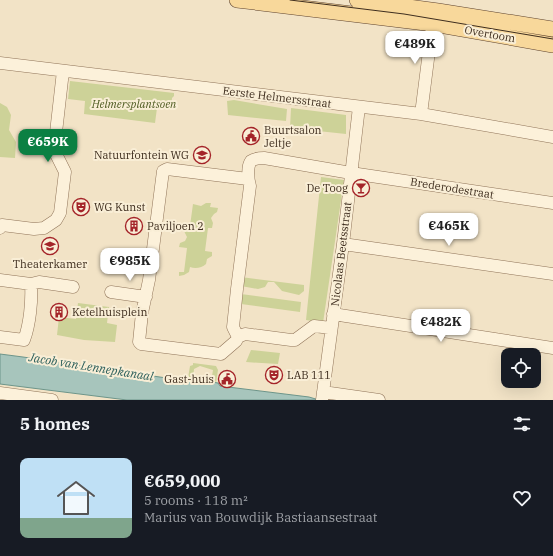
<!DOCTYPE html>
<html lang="en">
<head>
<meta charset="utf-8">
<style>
	:root { --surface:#171b24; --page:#242831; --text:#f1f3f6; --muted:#9ea1a6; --accent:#0b8043 }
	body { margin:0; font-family:"IBM Plex Serif",serif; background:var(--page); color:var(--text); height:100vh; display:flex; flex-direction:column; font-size:15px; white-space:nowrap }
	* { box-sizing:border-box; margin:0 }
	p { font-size:13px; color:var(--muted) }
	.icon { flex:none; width:22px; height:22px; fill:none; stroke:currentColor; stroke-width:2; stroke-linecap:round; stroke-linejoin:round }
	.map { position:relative; height:400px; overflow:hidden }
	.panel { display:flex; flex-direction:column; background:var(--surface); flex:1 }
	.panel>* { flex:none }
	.tools { position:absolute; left:501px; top:348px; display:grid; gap:8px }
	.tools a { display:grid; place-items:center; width:40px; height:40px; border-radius:8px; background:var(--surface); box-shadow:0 4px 16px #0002; font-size:20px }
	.price { position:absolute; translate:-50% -34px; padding:0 9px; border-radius:8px; background:#fff; color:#222; font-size:13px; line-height:26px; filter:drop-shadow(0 1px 2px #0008) }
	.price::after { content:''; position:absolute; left:50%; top:24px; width:12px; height:9px; margin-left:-6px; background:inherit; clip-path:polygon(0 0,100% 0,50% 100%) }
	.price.selected { background:var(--accent); color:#fff }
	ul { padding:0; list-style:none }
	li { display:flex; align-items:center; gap:12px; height:100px; padding:0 20px }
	li span { display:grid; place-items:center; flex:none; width:112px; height:80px; border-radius:8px; color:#555 }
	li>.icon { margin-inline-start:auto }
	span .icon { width:48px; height:48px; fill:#fffc; stroke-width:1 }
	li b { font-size:17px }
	h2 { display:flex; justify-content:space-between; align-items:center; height:48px; padding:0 20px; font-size:17px }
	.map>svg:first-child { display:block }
</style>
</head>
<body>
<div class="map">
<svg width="553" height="400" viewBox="0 0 553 400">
	<rect width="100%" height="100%" fill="#f2e3c6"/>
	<!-- green -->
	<path fill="#cdd298" d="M70,81L174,93V96L172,98L171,110L157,108L155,123L84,114L85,101L68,99Z
		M234,100L287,109L286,121L228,115L227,101Z
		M0,103L7,107L11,115L9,130L16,142L15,158L0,157Z
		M291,108L346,115V134L290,128Z
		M321,177L344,180L323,323L306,320Z
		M206,203H211L210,207L218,208L217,212L214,214L211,218L213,223L212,228H208L205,251L212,252V256L207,259L206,264C202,268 195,269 190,267L189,272L184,275L179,276V272H184L187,248L179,247L180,243L185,241L187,237L184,231V226H190L193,204L201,206Z
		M241,277L304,285V291L299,295L282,291L274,282H268L265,287L258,289L241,286Z
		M241,294L301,302L300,312L241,304Z
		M78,303L109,307L107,323L117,325L115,342L84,340L57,335L59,317L76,319Z
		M251,350L280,353L278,364L246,362Z
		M193,363L216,366L218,370L216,383L211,382L213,370L200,366L194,369L193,379L188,378L190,366L193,365Z"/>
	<!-- water -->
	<path fill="#a7c5bc" stroke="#6d958a" d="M0,354L23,357L187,381L188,378L218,383L220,386L309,397L319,400H127L0,384Z"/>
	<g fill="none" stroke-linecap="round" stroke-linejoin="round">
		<!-- minor casing -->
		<g stroke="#907459" stroke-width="13">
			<path id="minor" d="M0,63L421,114L553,137
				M421,114L432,28L434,24
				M248,179L167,169L163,171L149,280L142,313L139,342L141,344L221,354L236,341L238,337L245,334L291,340H295L314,326L331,328
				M0,228L2,225L34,229L44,228L56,220L60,213L65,172L54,150L63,71
				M343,244L553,274
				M0,280L31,284L39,282L73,287
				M111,292L146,297
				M333,314L553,348
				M0,337L24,340C30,324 32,301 31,284
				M238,337L233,327L237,289L250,186C248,180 247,166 251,161C255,158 260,158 264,158L351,173L553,203
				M323,392L379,400
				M0,393L52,400
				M322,400L343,244L359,107"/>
		</g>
		<!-- major casing -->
		<g stroke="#5d422e" stroke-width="16">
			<path id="major" d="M237,0L434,24L553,45
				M357,0L438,11L553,29"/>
		</g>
		<!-- minor -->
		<use href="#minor" stroke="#fcf1da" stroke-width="12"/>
		<!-- major -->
		<use href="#major" stroke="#f8d89b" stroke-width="15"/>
		<!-- tram -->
		<path stroke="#3e2d1e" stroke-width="1" d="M290,0L404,14L553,39"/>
	</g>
	<!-- icons -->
	<defs>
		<g id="civic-ring" transform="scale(0.9)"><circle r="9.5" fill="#f9eed6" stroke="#a42429" stroke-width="1.5"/><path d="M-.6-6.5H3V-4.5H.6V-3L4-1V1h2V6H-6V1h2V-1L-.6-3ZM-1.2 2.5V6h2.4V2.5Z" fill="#a42429"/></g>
		<g id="school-ring" transform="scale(0.9)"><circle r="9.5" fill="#f9eed6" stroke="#a42429" stroke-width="1.5"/><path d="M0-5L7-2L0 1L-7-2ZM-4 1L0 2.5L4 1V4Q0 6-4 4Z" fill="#a42429"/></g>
		<g id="bar-ring" transform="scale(0.9)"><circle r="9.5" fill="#f9eed6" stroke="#a42429" stroke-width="1.5"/><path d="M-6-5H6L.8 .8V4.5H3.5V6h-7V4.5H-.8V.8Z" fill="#a42429"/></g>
		<g id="theatre-ring" transform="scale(0.9)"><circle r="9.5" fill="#f9eed6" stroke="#a42429" stroke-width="1.5"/><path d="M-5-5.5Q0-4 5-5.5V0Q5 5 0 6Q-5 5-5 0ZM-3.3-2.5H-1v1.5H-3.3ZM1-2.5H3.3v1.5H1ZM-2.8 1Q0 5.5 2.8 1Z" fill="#a42429"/></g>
		<g id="building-ring" transform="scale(0.9)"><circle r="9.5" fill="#f9eed6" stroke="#a42429" stroke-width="1.5"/><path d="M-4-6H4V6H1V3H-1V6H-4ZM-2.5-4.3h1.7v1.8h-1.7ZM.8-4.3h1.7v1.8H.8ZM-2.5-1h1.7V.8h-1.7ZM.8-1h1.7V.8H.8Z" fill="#a42429"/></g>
	</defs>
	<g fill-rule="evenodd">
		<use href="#civic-ring" x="251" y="136"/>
		<use href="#school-ring" x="202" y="155"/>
		<use href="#bar-ring" x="361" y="188"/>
		<use href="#theatre-ring" x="81" y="207"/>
		<use href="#building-ring" x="134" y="226"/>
		<use href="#school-ring" x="50" y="246"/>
		<use href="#building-ring" x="59" y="312"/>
		<use href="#theatre-ring" x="274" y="375"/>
		<use href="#civic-ring" x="227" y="379"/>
	</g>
	<g text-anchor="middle" stroke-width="4" stroke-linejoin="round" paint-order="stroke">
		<!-- street labels -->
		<g font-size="11" fill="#3e2d1e" stroke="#f9eed6">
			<text transform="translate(490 34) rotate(10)" y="4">Overtoom</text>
			<text transform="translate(277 97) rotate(7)" y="4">Eerste Helmersstraat</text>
			<text transform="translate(452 188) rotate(9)" y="4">Brederodestraat</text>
			<text transform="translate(341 254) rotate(-83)" y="4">Nicolaas Beetsstraat</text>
		</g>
		<!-- park labels -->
		<g font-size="11" font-style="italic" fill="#505d23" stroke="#f9eed6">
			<text x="134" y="108">Helmersplantsoen</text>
		</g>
		<!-- poi labels -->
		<g font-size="11" fill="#3e2d1e" stroke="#f9eed6" text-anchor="start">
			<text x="264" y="134">Buurtsalon<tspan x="264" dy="13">Jeltje</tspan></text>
			<text x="189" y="159" text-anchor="end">Natuurfontein WG</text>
			<text x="348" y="192" text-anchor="end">De Toog</text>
			<text x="94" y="211">WG Kunst</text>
			<text x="147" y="230">Paviljoen 2</text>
			<text x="50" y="268" text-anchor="middle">Theaterkamer</text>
			<text x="72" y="316">Ketelhuisplein</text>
			<text x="287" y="379">LAB 111</text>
			<text x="214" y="383" text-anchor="end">Gast-huis</text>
		</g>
		<!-- water labels -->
		<g font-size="12" font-style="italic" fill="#2c5f5b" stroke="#f9eed6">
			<text transform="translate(91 367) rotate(9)" y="4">Jacob van Lennepkanaal</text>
		</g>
	</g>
</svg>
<div class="tools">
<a><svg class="icon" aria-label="locate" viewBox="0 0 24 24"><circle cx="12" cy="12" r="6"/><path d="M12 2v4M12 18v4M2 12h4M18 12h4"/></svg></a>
</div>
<b class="price" style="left:415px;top:65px">€489K</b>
<b class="price selected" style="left:48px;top:163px">€659K</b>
<b class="price" style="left:449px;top:247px">€465K</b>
<b class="price" style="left:130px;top:282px">€985K</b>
<b class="price" style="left:441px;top:343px">€482K</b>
</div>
<section class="panel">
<h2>5 homes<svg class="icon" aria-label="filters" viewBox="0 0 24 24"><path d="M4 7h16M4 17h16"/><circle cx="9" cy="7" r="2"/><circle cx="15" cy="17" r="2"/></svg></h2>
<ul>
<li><span style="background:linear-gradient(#bfe0f5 75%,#7fa58c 0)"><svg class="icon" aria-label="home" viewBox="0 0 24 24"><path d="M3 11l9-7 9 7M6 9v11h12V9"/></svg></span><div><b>€659,000</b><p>5 rooms · 118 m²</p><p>Marius van Bouwdijk Bastiaansestraat</p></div><svg class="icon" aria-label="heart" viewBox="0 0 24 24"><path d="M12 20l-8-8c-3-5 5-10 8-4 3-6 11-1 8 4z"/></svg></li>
</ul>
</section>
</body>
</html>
